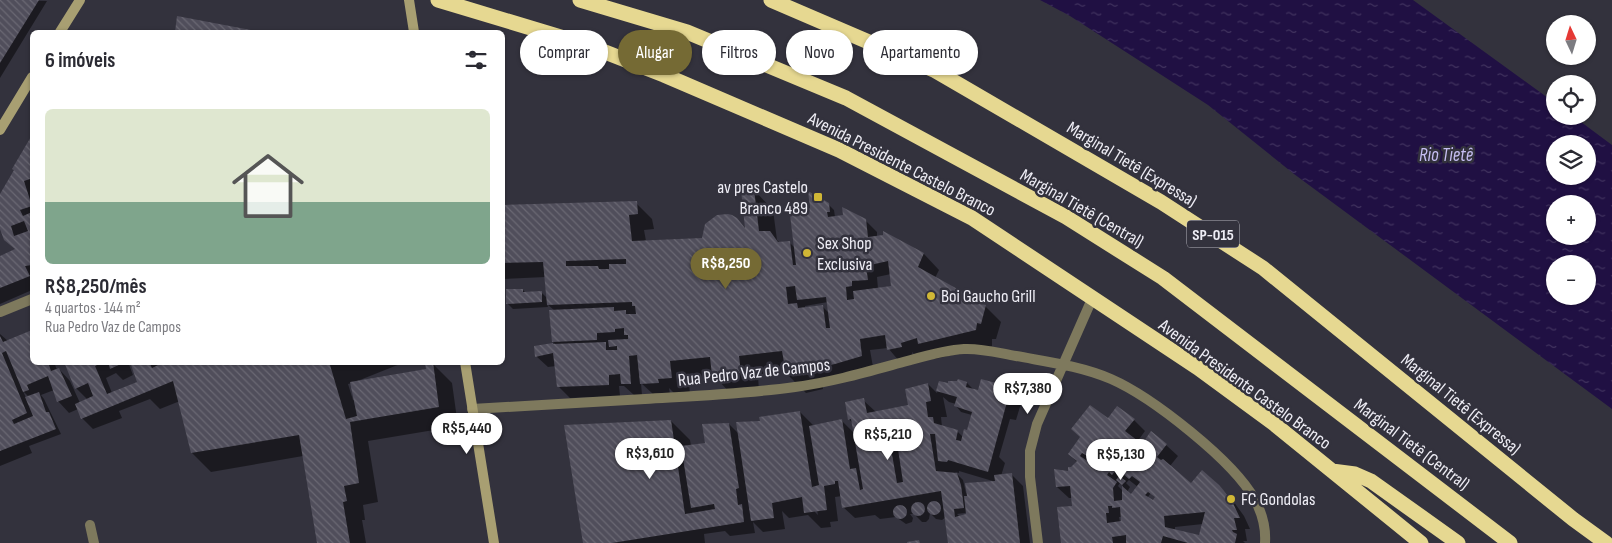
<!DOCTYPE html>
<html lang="pt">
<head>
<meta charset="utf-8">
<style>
	:root { --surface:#fff; --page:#f7f7f7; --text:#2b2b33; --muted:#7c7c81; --accent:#756a34 }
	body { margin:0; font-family:"Sofia Sans Condensed",sans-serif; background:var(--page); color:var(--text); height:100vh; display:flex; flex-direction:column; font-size:19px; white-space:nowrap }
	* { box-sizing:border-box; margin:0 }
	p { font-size:16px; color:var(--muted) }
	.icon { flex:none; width:28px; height:28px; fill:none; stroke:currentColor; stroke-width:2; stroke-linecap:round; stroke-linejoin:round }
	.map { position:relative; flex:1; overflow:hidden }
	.sheet { position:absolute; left:30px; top:30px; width:475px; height:335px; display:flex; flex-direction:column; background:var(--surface); border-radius:8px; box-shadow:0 1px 4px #0004 }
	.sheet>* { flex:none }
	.guide { position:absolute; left:520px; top:30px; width:475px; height:45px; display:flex; gap:10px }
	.needle { width:32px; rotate:356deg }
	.controls { position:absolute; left:1546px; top:15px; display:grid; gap:10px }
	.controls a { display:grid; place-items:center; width:50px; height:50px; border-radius:50%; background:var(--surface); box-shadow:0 1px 4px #0004; font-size:25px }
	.price { position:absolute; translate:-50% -42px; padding:0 11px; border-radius:18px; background:#fff; color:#222; font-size:16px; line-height:32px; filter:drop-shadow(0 1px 2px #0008) }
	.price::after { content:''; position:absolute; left:50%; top:30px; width:15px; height:11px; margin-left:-8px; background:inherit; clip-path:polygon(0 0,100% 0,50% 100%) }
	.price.selected { background:var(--accent); color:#fff }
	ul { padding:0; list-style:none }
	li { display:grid; align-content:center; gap:10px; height:265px; padding:0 15px }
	li span { display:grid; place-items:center; height:155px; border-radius:8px; color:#555 }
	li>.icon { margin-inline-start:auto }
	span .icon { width:90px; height:90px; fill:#fffc; stroke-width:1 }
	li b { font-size:21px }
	h2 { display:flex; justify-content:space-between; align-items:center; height:60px; padding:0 15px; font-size:21px }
	.pill { padding:0 18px; border-radius:22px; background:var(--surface); box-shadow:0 1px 4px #0004; font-size:18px; line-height:45px }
	.pill.selected { background:var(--accent); color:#fff }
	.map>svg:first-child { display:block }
</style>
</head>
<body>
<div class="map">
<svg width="1612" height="543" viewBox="0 0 1612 543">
	<defs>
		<pattern id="water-ripples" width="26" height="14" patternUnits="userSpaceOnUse" patternTransform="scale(1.25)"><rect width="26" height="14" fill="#201043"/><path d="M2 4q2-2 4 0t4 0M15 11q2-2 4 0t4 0" fill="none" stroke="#41335f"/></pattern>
		<pattern id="building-back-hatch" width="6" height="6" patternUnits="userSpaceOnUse" patternTransform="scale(1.25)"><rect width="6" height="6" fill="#504e5b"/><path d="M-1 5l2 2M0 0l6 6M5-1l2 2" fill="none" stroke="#6a6873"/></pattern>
	</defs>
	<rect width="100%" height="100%" fill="#33323d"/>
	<!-- water -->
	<path fill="url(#water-ripples)" fill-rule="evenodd" d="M1040,0H1413L1555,103V116H1573L1612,145V409L1294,174L1208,105L1070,16ZM1555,144H1588V176H1555ZM1555,204H1588V236H1555ZM1555,264H1588V296H1555Z"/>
	<!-- shadow -->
	<path fill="#0007" fill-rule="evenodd" d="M0,0L47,1L0,78Z
		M178,18L259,32H176Z
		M32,138V290L0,304V257L16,250L0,225V197L15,170L14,169Z
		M754,190L773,210L777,240L780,243L789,242L796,249L812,210L828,204L834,210L835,217L865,220L877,232V237L883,236L885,234L924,254L939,270L935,278L985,306L1001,322L996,339H992V346L935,359L930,355L918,358L912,352L913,358L899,361L888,348L870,350L873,367L822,380L823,389L806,393L787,374V371L758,375L759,392L732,395L715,377L689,380L690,397L679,398L669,388L670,394H653L641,383L642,395H634L624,386H619L620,396L570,398L559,387L556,366L548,367L536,356L535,347L555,344L553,342L555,311L547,304L548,307L513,309L507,303L523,290L526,293L541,292L548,299L546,277L502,279V206L636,203L652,219L654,229L644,230L646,241L703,239L737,219L746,229ZM891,274L893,289H878L877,277ZM828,302L829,313L823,307L805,309V306Z
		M32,331V362H54L57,370L59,369L70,381L80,403L88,400L76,388L65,362H128L133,375L123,380L116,373L106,378L112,393L142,388L132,362H405L355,382L427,370L433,364L452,383L458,426L368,441L378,502L363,505L365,520H362L366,543H318L303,456L211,472L192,453L180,401L160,409L150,399L119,411L122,418L93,429L82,418L78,409L69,413L58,401L54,390L41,395L44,399L61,434L29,446L32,453L0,466V334L8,341ZM352,383L355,400H353L348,384ZM23,391L29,397L26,398Z
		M982,380L1011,389L1022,400L1016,420L1010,419L999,457L1005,463L1001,476L1012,475L1023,486L1030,543H950L946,517L942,520L936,519L930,513L929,519L926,522H922L914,514H910L913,518L912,522L906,524L896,517L880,519L875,515L855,518L843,507L842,496L835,497L838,521L830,522L831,527L821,528L808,515L789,518L782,511L785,529L763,532L753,522L755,533L730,536L725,531L704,534L705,543H584L671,421L690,440L691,446L706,444L729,424L739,434L759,423L800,412L814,426L842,421L855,434L853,424L849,419L863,400L876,412L909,406L928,384L937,393L940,383H967L974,390L979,392ZM943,397L949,402L956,404V406L961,412L972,415L968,432L963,437L957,431L942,427L941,417H947ZM959,471L996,482L966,493L963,480L955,472L959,473ZM812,495H814L818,515L815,512ZM972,512L960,517L957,514Z
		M1108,420H1134L1145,431L1137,442L1142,446L1166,445L1178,456L1170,466L1192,485L1219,486L1231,498L1244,516L1250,529H1245L1247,541H1243L1245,543H1062L1074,507L1073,498H1069L1057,487L1077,462L1070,454ZM1129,480L1138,487L1131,495L1127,492L1130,487L1126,483ZM1120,483L1123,486V491L1118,486ZM1151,493L1156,497L1153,502L1147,498ZM1119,517H1122L1123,522H1120ZM1203,524L1200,536L1175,531V527Z"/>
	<!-- building -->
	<path fill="url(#building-back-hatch)" fill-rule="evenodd" d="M0,0H39L0,63Z
		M177,16L261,32H175Z
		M32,135V184L30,179L24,181L32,206L20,210L23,216L32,212V265L25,266L30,276L0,288V256L15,249L4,240L0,229V194L14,170L12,169ZM24,221L28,231L14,236L11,226Z
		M754,189L759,231H770L778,242L790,241L793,265H796L789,206L810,208L808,191L829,203L830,212H827L828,217L843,215L842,207L866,219L868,237L883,235V231L924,253L918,267L986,305L981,324L977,323L976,330L918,344L917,338L901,343L902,347L887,350L885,335L860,339L862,356L835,364L786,374L782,351L739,356L741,373L712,376L710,357L670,361L672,378L658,379L659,383L640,384L637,355L629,356L631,384H621L620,374L609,375V385L557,387L553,353L535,357L534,346L553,343V344L606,342V350H617V346L609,347L608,340L628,339V335H624V328L615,329V332L597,333V340L552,342L549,310L614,307V311L626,310V314H636L635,306H632V302L547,305L543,262L502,263V205L637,201L638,214L629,215L632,241L702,238L705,224L717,215L728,214L732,215L737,218L745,228L741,190ZM626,259V264H609V269H599L598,266H566V261ZM888,261L891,286L853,291L854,299L847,300L846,287L852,286V281L868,280L866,266ZM795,286L797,300L826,297L830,328H826L823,305L798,308L797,303L788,304L786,287Z
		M506,289H523V292L542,291V302L506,304Z
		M32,330V362H48L51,371L59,368L72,396L57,402L48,376L27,385L29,390L23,392L6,351L2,353L27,413L12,420L14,424L33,416L25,397L39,392L46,412H49L56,429L0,451V336L3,342Z
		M64,362H103L95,366L107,394L137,382L130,362H149L152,368L158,365L157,362H336L330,365L346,419L357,416L350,382L426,369L425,363L433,362L439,407L350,422L359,483L344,486L347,501L343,502L350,543H317L299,435L191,453L173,381L81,419L75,404L93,396L88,383L75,389Z
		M108,362H125L110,369Z
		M958,379L967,382L966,387L978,390L981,379L1011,387L988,472L948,460L947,462L938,461L935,434H930L936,471L957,473L961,485L964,508L954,509L955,517L966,514L964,496H967L965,483L995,481L994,475L1012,473L1020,543H948L941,491L842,508L838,481H835V484L824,486L827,510L804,513L802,497L772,503L774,518L751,521L736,422L760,421L759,417L800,411L812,487L819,485L809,426L842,419L850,469L856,468L860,490L863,489L851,419L848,420L845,402L864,398L867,413L908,405L905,389L928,383L931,401L926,402L928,417H933L934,423L958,430L956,440L961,441L964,429L967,430L972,412L954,406L957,397L936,391L939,381L948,383V381H957ZM892,436H896L903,482L897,483L889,437Z
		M1090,405L1108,418L1117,406L1135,419L1125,431L1142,444L1151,431L1167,444L1157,457L1161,460L1163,459L1191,483L1202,470L1219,485L1231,499L1240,518H1234L1237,530H1232L1233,532L1237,534L1235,543H1188L1163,536L1161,543H1126V535L1112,537L1113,543H1061L1057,507L1072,506L1070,486L1056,487L1054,469L1068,471V467H1071L1077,461L1068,454L1080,437L1071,429ZM1082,453L1089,457L1086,460L1080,456ZM1117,469L1129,479L1132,476L1140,482L1131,494L1122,486V500L1114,501L1113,488L1117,482L1107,475L1109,472L1112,475ZM1148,492L1155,497L1153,500L1145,495ZM1108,506H1112V508L1120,507L1121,521L1107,523L1106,513H1109ZM1205,512L1199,535L1165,527L1164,516Z
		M671,420L685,514L715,509L714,504L691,508L681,446L705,443L702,424L729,423L739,488L736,489L738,505L742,504L744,522L612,543H583L564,425Z
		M1119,476L1126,481L1122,485L1116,480Z
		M927 508a7 7 0 1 1 14 0a7 7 0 1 1-14 0Z
		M911 509a7 7 0 1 1 14 0a7 7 0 1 1-14 0Z
		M893 512a7 7 0 1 1 14 0a7 7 0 1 1-14 0Z
		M919,540L920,543H907V542Z"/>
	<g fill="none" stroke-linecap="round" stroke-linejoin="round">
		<!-- lane -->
		<path stroke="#7e795d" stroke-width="10" d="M90,525L94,543"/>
		<!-- street -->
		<path stroke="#7e795d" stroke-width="10" d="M0,312L32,299
			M472,409C530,406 587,402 645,399C695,396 745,394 795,387C833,382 870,371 907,361C925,356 945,350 964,349C981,348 999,353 1016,356C1048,362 1081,366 1111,379C1152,397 1234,461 1255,500C1262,513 1266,528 1265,543
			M1038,543L1030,477V451L1037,424L1092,299"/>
		<!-- secondary -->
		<path stroke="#a89f72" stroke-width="10" d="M409,0L414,32
			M60,32L80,0
			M0,130L32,77
			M465,362L494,543"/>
		<!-- highway -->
		<path stroke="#e6d891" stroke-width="15" d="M438,0L587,45L664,75L839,150L972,218L1198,368L1273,423L1421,543
			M580,0L687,32L846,98L1066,217L1163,278L1510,543
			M771,0L934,70L1161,202L1263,268L1573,519L1606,543
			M1332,471L1355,474L1371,481L1458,543"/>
	</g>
	<!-- markers -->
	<g fill="#d0b736" stroke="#33323d" stroke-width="2">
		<rect x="813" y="192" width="10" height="10" rx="2.5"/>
		<circle cx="807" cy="253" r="5"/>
		<circle cx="931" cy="296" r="5"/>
		<circle cx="1231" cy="499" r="5"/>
	</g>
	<g text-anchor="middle" stroke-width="5" stroke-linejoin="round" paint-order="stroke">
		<!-- shield labels -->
		<rect fill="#33323d" stroke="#b6b5be" stroke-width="1" x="1187" y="220.5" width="52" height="27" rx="4"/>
		<g font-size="16" font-weight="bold" fill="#eeedf5">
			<text x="1213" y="240">SP-015</text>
		</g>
		<!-- street labels -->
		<g font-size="18" fill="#eeedf5" stroke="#33323d">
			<text transform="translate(902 164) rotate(27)" y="6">Avenida Presidente Castelo Branco</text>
			<text transform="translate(1132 164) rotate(31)" y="6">Marginal Tietê (Expressa)</text>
			<text transform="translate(1082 208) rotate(30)" y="6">Marginal Tietê (Central)</text>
			<text transform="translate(754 372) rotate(-6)" y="6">Rua Pedro Vaz de Campos</text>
			<text transform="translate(1245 384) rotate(36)" y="6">Avenida Presidente Castelo Branco</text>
			<text transform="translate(1461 404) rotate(39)" y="6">Marginal Tietê (Expressa)</text>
			<text transform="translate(1412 444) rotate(37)" y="6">Marginal Tietê (Central)</text>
		</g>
		<!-- poi labels -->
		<g font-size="18" fill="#eeedf5" stroke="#33323d" text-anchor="start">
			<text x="808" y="193" text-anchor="end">av pres Castelo<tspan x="808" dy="21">Branco 489</tspan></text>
			<text x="817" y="249">Sex Shop<tspan x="817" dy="21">Exclusiva</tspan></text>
			<text x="941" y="302">Boi Gaucho Grill</text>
			<text x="1241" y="505">FC Gondolas</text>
		</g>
		<!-- water labels -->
		<g font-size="19" font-style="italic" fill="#c6bef2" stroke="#33323d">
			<text x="1446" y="161">Rio Tietê</text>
		</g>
	</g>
</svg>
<div class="controls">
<a><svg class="needle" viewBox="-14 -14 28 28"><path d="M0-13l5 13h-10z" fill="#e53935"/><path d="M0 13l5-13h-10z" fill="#7c7c81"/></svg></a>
<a><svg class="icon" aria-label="locate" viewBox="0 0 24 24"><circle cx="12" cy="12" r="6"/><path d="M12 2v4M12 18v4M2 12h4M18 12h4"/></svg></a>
<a><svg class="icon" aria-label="layers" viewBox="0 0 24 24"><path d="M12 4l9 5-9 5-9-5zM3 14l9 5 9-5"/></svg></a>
<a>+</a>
<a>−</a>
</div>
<b class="price selected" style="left:726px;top:290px">R$8,250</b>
<b class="price" style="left:1028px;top:415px">R$7,380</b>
<b class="price" style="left:467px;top:455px">R$5,440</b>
<b class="price" style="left:888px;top:461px">R$5,210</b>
<b class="price" style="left:650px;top:480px">R$3,610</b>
<b class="price" style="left:1121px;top:481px">R$5,130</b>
<div class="guide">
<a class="pill">Comprar</a>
<a class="pill selected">Alugar</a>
<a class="pill">Filtros</a>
<a class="pill">Novo</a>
<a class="pill">Apartamento</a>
</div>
<section class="sheet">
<h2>6 imóveis<svg class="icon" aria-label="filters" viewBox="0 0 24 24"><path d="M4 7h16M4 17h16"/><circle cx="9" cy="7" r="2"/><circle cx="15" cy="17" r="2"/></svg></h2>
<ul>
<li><span style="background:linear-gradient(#dfe7d0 60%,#7fa58c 0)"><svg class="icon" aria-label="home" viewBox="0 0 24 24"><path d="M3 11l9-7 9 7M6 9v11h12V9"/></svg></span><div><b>R$8,250/mês</b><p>4 quartos · 144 m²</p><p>Rua Pedro Vaz de Campos</p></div></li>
</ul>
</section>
</div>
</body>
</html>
